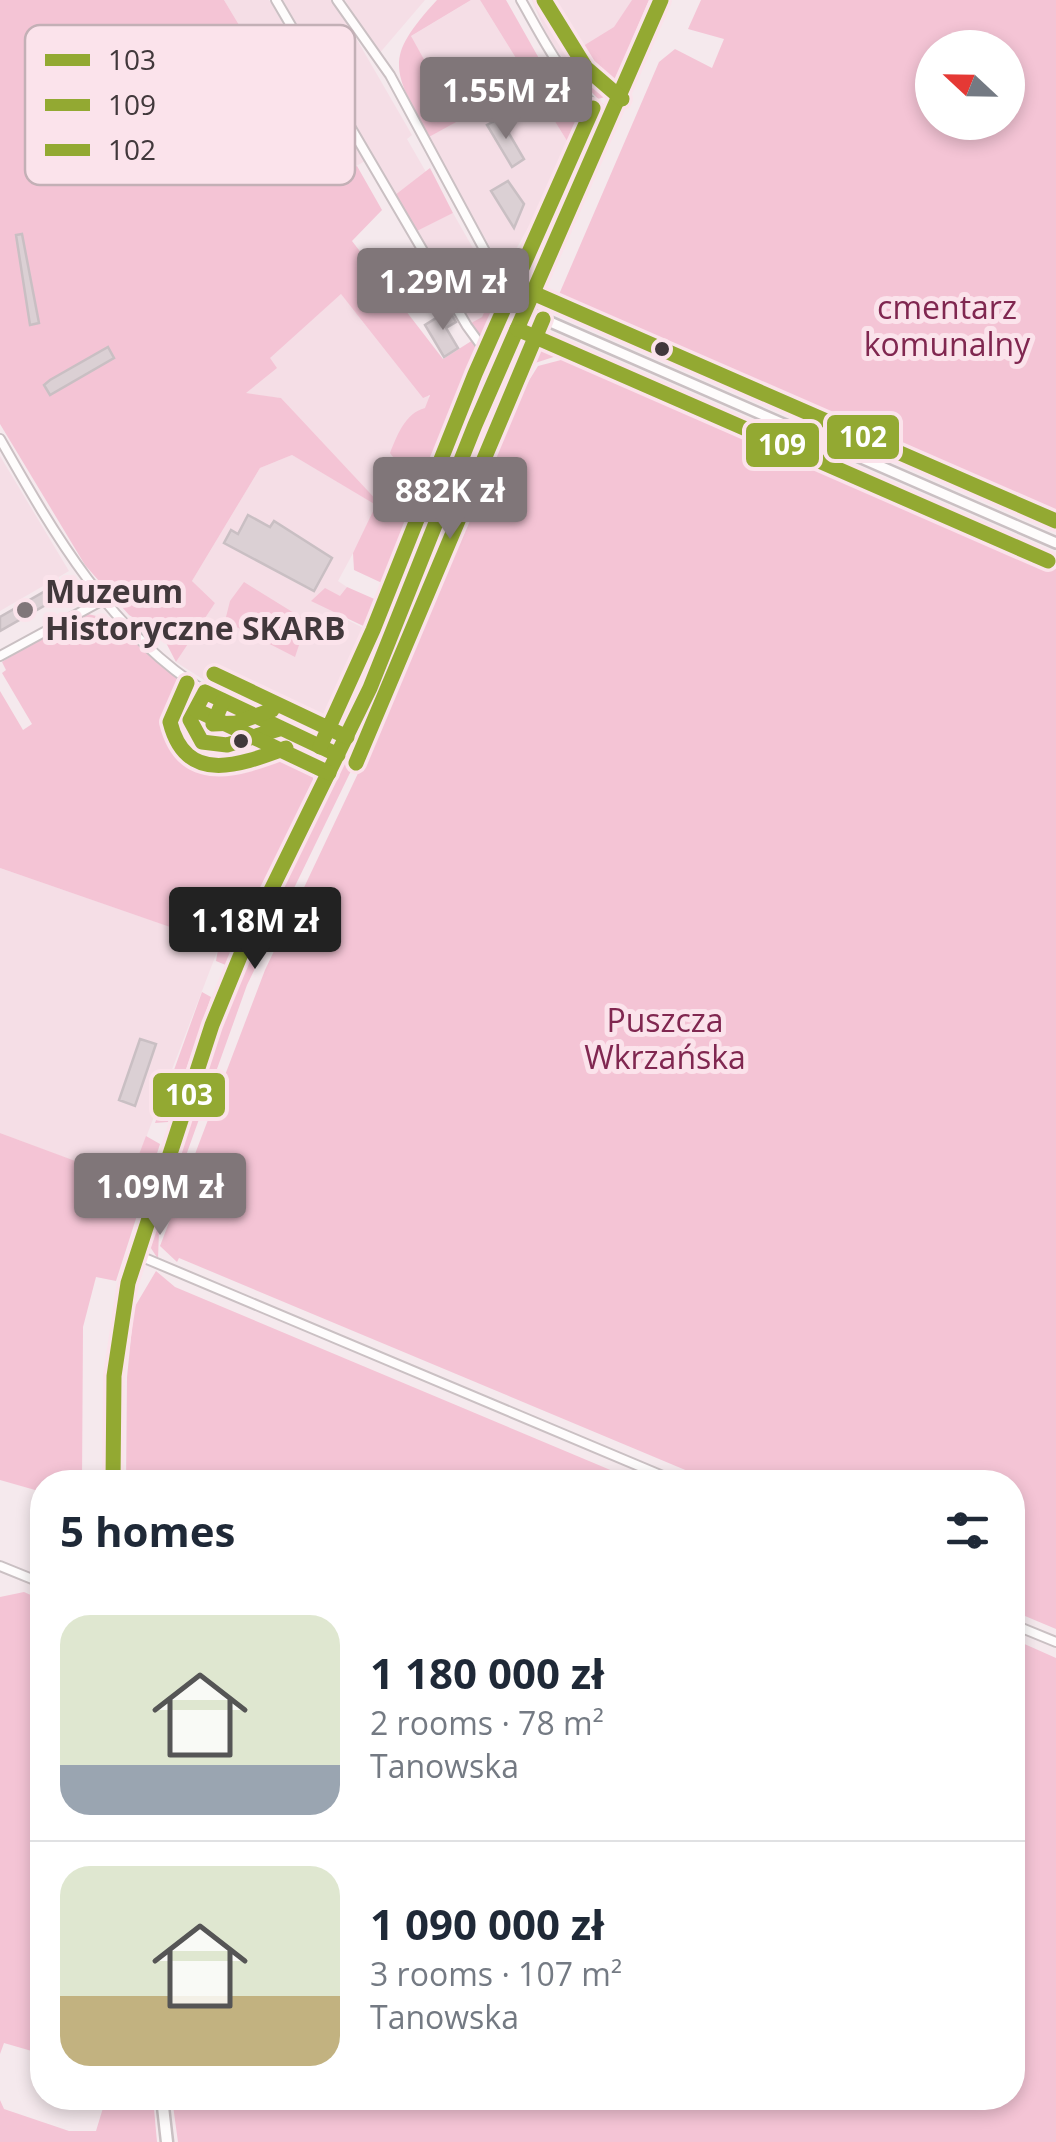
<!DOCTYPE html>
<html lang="en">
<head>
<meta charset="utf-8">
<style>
	:root { --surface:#fff; --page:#f2f2f3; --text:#1f2937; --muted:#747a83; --line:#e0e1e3; --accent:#807679 }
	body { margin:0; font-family:"Open Sans",sans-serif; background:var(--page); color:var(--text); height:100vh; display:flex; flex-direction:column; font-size:38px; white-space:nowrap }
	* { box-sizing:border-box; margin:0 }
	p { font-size:32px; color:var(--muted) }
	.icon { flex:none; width:55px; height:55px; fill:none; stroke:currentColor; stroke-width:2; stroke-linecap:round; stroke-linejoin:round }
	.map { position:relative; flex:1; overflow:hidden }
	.panel { position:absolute; left:30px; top:1470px; width:995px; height:640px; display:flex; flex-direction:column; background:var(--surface); border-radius:40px; box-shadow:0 5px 15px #0003 }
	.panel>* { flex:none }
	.needle { width:65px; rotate:292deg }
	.buttons { position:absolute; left:915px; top:30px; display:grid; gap:20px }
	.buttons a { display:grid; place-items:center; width:110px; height:110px; border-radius:50%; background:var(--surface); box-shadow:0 5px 15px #0003; font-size:50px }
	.price { position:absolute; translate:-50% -85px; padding:0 22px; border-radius:10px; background:var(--accent); color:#fff; font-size:32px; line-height:65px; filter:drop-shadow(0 2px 5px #0008) }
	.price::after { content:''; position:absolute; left:50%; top:60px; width:30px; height:22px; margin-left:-15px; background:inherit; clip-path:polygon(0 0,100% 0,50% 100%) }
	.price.current { background:#222; color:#fff }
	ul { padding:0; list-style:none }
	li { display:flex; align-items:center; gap:30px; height:250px; padding:0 30px }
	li+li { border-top:2px solid var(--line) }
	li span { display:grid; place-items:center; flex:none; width:280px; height:200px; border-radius:30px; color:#555 }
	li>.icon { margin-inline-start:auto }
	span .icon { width:120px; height:120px; fill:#fffc; stroke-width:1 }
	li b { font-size:42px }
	h2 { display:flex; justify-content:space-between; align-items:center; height:120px; padding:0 30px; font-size:42px }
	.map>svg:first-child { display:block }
</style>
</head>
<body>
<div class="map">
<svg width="1056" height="2142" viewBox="0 0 1056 2142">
	<rect width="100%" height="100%" fill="#f5e9ed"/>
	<!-- built -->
	<path fill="#f5dee6" d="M224,0H269L365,161L332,180Z
		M283,0H334L412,135L407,139L426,172L395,195Z
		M345,0H425L378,55Z
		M471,0H480L572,149L504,271L427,138L411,36Z
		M532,0H634L614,33L568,64L550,43Z
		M453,213L478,257L498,280L482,317L471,323L415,232Z
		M341,294L434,403L338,581L347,587L334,613L377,635L339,719L329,729L312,732L235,700L176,662L215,603L192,581L260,468L292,455L372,502L281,398L245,394L268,357Z
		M0,456L69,571L0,611Z
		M0,868L220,944L129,1182L0,1133Z"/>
	<!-- green -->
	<path fill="#f4c4d5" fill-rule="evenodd" d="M0,0H224L332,180L357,166L382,210L352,241L443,359L473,340L486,359L481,364L486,368L436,487C426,471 417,461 397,462L390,453C397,436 405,413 425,408L430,395L423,398L341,294L270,358L277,368L246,393L281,398L397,522L404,518L419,529L397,590L354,570L353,553L376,505L292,455L260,468L192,581L215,603L176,662L162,635L129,615L85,565L0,424Z
		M437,0H471L411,36L458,121L427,138C395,69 381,61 437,0Z
		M480,0H506L580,131L581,142L572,149Z
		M632,0H649L608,96L598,99L574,73L571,59L575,51L614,27Z
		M701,0H1056V532L578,322L554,306L659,62L675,49L712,68L724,39L688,29ZM932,48H1008V122H932Z
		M430,168L453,213L415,232L395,195Z
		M493,292L515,306L494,349L485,344L471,323L482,317Z
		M541,328L550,329L548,335L575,350L532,364L495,420L365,742L247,985L159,1231L158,1259L145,1239L207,1050L248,945L374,690L497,384L517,343Z
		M584,354L607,360L1056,557V1629L1013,1611L1012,1482H714L179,1258L177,1262L160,1246L265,970L387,712L502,424L538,366Z
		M244,582L307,621L295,657L225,621L230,601Z
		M347,587L388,605L391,610L380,634L311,601L325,588L340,596Z
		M88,614L117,621L192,689L193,700L182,702L179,733L185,730L204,751L225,752L275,736C299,744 315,755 313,783L228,966L216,961L219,944L0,868V691L23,730L32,724L2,673L6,670L2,662L72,618Z
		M212,702L235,712L247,723L221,732L210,729L202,713Z
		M202,992L211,997L168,1122L155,1123Z
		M0,1133L129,1181L146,1136L160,1144L116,1281L96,1277L83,1327L82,1482H42V1492L0,1480Z
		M156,1271L175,1287L639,1482H126L127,1377L134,1308Z
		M24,1592L42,1600V2054L4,2043L0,2054V1597Z
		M1013,1639L1056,1658V2142H178L172,2098H1012Z
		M106,2098H153L157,2142H0V2100L4,2109L69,2131H96Z"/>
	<!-- building -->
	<path fill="#dbd0d4" stroke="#c9bfc3" stroke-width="2.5" d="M500,118L524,159L512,167L487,125Z
		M508,181L524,204L514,228L491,191Z
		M22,234L39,323L30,325L16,235Z
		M449,310L456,322L446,328L458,348L444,357L425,325Z
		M108,347L114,358L50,395L44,385L50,380Z
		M248,515L270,527L274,521L332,558L314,591L224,543L231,530L238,534Z
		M57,578L68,598L60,602L58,598L0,631V617L52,587L49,583Z
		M140,1039L156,1044L135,1106L119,1100Z"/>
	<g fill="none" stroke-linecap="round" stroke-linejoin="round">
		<!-- minor casing -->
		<g stroke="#cac0c3" stroke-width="12">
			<path id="minor" d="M276,0L467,326L483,348L502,363
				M337,0L390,75L492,264L531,297
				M521,0C544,40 569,94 611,116
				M0,439C54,534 111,633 206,692C247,718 294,735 338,755
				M0,656L103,600
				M135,1254L677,1482
				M0,1566L42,1583
				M1012,1624L1056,1642"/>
		</g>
		<!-- tertiary casing -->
		<g stroke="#cac0c3" stroke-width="14">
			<path id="tertiary" d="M525,311L1056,543"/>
		</g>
		<!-- secondary casing -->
		<g stroke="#cac0c3" stroke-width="15">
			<path id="secondary" d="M113,1482L114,1376L128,1283L212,1025L248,937L370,688L475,425L661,0
				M162,2098L167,2142"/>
		</g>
		<!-- minor -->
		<use href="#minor" stroke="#fefcfc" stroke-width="8"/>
		<!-- tertiary -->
		<use href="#tertiary" stroke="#fefcfc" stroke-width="9"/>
		<!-- secondary -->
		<use href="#secondary" stroke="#fefcfc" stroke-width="10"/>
		<!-- bus-1 casing -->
		<g stroke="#fbe3eb" stroke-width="22">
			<path id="bus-1" d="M205,692L338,755
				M205,692L190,720L202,742L227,745L279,729
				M113,1482L114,1376L128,1283L212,1025L248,937L370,688L475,425L661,0"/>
		</g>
		<!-- bus-2 casing -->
		<g stroke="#fbe3eb" stroke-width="22">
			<path id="bus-2" d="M517,329L1048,561
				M187,683L170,722C186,786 240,765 286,748
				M196,710L329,773
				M356,763L543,319"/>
		</g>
		<!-- bus-3 casing -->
		<g stroke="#fbe3eb" stroke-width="22">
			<path id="bus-3" d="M544,0L586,68L622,99
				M533,293L1056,521
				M214,674L347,737
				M223,701L213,724L236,723L272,710
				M320,747L373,630L475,374L593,108"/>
		</g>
		<!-- bus-1 -->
		<use href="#bus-1" stroke="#93a932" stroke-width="15"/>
		<!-- bus-2 -->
		<use href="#bus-2" stroke="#93a932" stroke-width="15"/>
		<!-- bus-3 -->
		<use href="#bus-3" stroke="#93a932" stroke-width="15"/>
	</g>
	<!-- markers -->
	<g fill="#41383b" stroke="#fbe3eb" stroke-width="4">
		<circle cx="662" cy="349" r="9"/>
		<circle cx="241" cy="741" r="9"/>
	</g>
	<circle fill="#807679" stroke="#fbe3eb" stroke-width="4" cx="25" cy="610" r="10"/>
	<g text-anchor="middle" stroke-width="10" stroke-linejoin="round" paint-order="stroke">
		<!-- park labels -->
		<g font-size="32" fill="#802750" stroke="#fbe3eb">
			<text x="947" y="319">cmentarz<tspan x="947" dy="37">komunalny</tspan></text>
			<text x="665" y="1032">Puszcza<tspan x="665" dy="37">Wkrzańska</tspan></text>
		</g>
		<!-- poi labels -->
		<g font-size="32" font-weight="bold" fill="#41383b" stroke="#fbe3eb" text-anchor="start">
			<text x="45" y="603">Muzeum<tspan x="45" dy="37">Historyczne SKARB</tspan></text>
		</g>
	</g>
	<!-- legend -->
	<rect x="25" y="25" width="330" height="160" rx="15" fill="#fbe3eb" stroke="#c3b0b6" stroke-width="2.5"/>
	<rect x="45" y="54" width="45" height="12" fill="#93a932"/>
	<rect x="45" y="99" width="45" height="12" fill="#93a932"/>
	<rect x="45" y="144" width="45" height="12" fill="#93a932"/>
	<g font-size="28" fill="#41383b">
		<text x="108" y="70">103</text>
		<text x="108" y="115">109</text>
		<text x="108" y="160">102</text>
	</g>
	<g stroke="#fbe3eb" stroke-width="4">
		<rect x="825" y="413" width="76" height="48" rx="10" fill="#93a932"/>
		<rect x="744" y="421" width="77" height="48" rx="10" fill="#93a932"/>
		<rect x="151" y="1071" width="76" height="48" rx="10" fill="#93a932"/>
	</g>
	<g font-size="28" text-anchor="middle" font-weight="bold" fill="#fff">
		<text x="863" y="447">102</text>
		<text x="782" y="455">109</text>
		<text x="189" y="1105">103</text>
	</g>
</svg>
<div class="buttons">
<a><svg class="needle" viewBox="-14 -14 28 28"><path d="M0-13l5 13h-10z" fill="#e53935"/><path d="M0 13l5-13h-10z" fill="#747a83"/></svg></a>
</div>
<b class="price" style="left:506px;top:142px">1.55M zł</b>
<b class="price" style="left:443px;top:333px">1.29M zł</b>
<b class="price" style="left:450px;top:542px">882K zł</b>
<b class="price current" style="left:255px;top:972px">1.18M zł</b>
<b class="price" style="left:160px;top:1238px">1.09M zł</b>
<section class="panel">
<h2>5 homes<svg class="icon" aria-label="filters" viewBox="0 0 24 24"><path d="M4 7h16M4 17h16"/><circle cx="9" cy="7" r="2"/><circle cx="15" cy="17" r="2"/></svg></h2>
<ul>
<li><span style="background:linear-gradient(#dfe7d0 75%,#9aa5b1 0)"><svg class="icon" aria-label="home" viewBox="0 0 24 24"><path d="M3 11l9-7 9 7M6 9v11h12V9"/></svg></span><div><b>1 180 000 zł</b><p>2 rooms · 78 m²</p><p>Tanowska</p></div></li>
<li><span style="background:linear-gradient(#dfe7d0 65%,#c2b280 0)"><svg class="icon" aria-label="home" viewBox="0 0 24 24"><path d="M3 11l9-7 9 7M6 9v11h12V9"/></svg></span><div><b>1 090 000 zł</b><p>3 rooms · 107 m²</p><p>Tanowska</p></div></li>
</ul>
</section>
</div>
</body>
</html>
